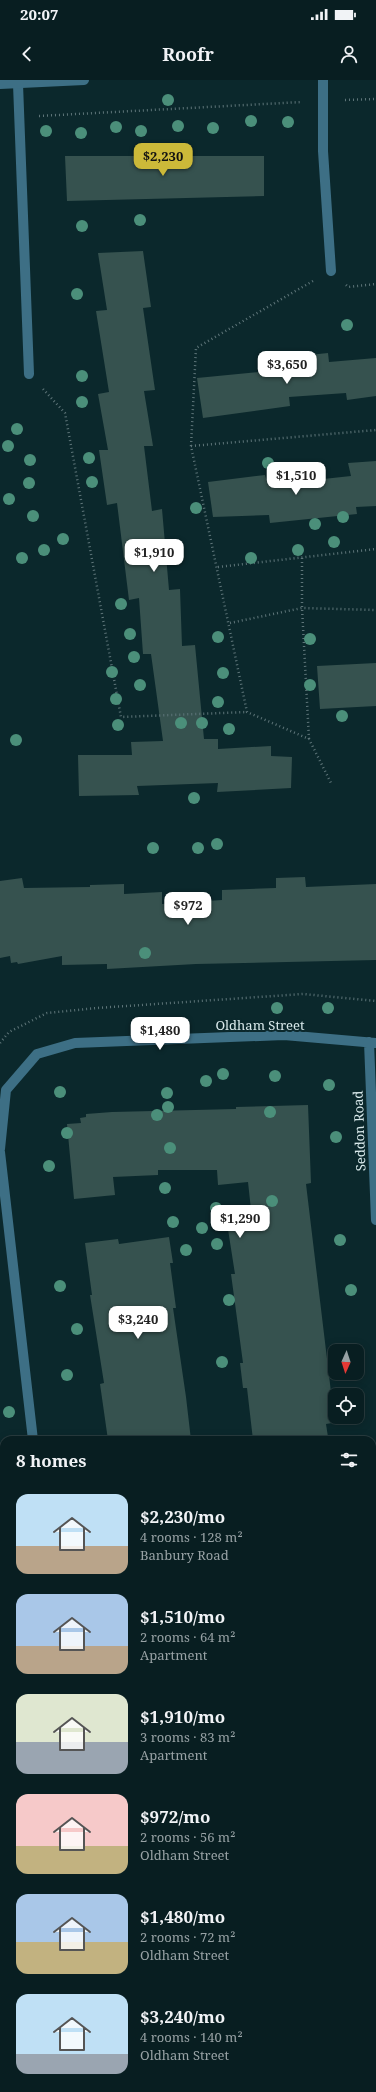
<!DOCTYPE html>
<html lang="en">
<head>
<meta charset="utf-8">
<style>
	:root { --surface:#081e21; --page:#11272a; --text:#f1f3f6; --muted:#98a2a5; --line:#293c3f; --accent:#ccb939 }
	body { margin:0; font-family:"Noto Serif",serif; background:var(--page); color:var(--text); height:100vh; display:flex; flex-direction:column; font-size:15px; white-space:nowrap }
	* { box-sizing:border-box; margin:0 }
	p { font-size:13px; color:var(--muted) }
	.icon { flex:none; width:22px; height:22px; fill:none; stroke:currentColor; stroke-width:2; stroke-linecap:round; stroke-linejoin:round }
	.map { position:relative; flex:1; overflow:hidden }
	.sheet { position:absolute; left:0px; top:1356px; width:376px; height:656px; display:flex; flex-direction:column; background:var(--surface); border-radius:12px 12px 0 0; box-shadow:0 2px 10px #0003,0 0 0 1px var(--line) }
	.sheet>* { flex:none }
	.needle { width:26px; rotate:183deg }
	.buttons { position:absolute; left:328px; top:1264px; display:grid; gap:8px }
	.buttons a { display:grid; place-items:center; width:36px; height:36px; border-radius:8px; background:var(--surface); box-shadow:0 2px 10px #0003,0 0 0 1px var(--line); font-size:20px }
	.price { position:absolute; translate:-50% -34px; padding:0 9px; border-radius:8px; background:#fff; color:#222; font-size:13px; line-height:26px; filter:drop-shadow(0 1px 2px #0008) }
	.price::after { content:''; position:absolute; left:50%; top:24px; width:12px; height:9px; margin-left:-6px; background:inherit; clip-path:polygon(0 0,100% 0,50% 100%) }
	.price.selected { background:var(--accent); color:#111 }
	ul { padding:0; list-style:none }
	li { display:flex; align-items:center; gap:12px; height:100px; padding:0 16px }
	li span { display:grid; place-items:center; flex:none; width:112px; height:80px; border-radius:12px; color:#555 }
	li>.icon { margin-inline-start:auto }
	span .icon { width:48px; height:48px; fill:#fffc; stroke-width:1 }
	li b { font-size:17px }
	h2 { display:flex; justify-content:space-between; align-items:center; height:48px; padding:0 16px; font-size:17px }
	.status { display:flex; justify-content:space-between; align-items:center; height:28px; padding:0 20px; background:var(--surface); direction:ltr }
	.status svg { height:11px; fill:currentColor }
	header { display:flex; justify-content:space-between; align-items:center; height:52px; padding:0 16px; background:var(--surface); font-size:18px; font-weight:700 }
	.map>svg:first-child { display:block }
</style>
</head>
<body>
<div class="status"><b>20:07</b><svg viewBox="0 0 49 12"><path d="M0 12V9h3v3zM5 12V6h3v6zM10 12V3h3v9zM15 12V0h3v12zM26 1h20v11H26zM47 4h2v5h-2z"/></svg></div>
<header><svg class="icon" aria-label="back" viewBox="0 0 24 24"><path d="M15 5l-7 7 7 7"/></svg>Roofr<svg class="icon" aria-label="person" viewBox="0 0 24 24"><circle cx="12" cy="8" r="4"/><path d="M4 21q1-7 8-7t8 7"/></svg></header>
<div class="map">
<svg width="376" height="2012" viewBox="0 0 376 2012">
	<rect width="100%" height="100%" fill="#0b282c"/>
	<!-- building -->
	<path fill="#36524f" d="M65,76H264V116L67,121Z
		M143,171L151,227L143,228L155,310L144,311L153,366H144L152,431L162,429L169,510L180,509L182,566L195,565L204,659H218V669L271,666V676L292,677L291,708L217,712L218,703L137,706L139,715L79,716L78,675H132L131,662L163,661L151,574H143L139,518L129,520L117,423L107,425L99,370H108L98,314L109,312L96,231L107,230L98,173Z
		M328,273L329,282L376,278V316L347,320L346,313L289,317L290,326L203,338L197,298L280,290L279,278Z
		M376,381V426L356,427L357,434L270,443L269,435L213,437L208,402L265,395L268,405L351,396L348,383Z
		M376,583V626L320,629L317,586Z
		M305,797L306,807L376,804V880L196,884L107,889V884L62,885V876L18,884L17,882L11,883L10,876L0,878V801L22,798L24,808L90,807V805L124,804V814L162,812V824L222,820V810L276,808V798Z
		M308,1025L311,1103L306,1104L334,1337H332V1343L326,1344L328,1357L302,1360H253L247,1308H243L240,1283H243L231,1194H235L227,1143L252,1139L248,1102L218,1105L217,1090H158V1095L113,1097L115,1115L74,1119L67,1044L81,1043L80,1038L86,1037V1034L112,1032L236,1029V1027Z
		M169,1157L173,1183H170L176,1228H173L186,1317L191,1360H108L100,1304L104,1303L90,1215H92L85,1163L118,1159L119,1164Z"/>
	<g fill="none" stroke-linecap="round" stroke-linejoin="round">
		<!-- path -->
		<path stroke="#5e7579" stroke-width="2.5" stroke-dasharray="1 3" stroke-linecap="butt" d="M345,20L376,19
			M39,36L302,22
			M313,201L196,268L191,366L247,632L309,659L332,705
			M346,205L348,207L376,204
			M43,309L65,333L121,637L247,632
			M191,366L376,350
			M302,478V528L309,659
			M218,487L376,469
			M230,543L302,528L376,530
			M0,963L9,952L47,933L97,928L303,914L376,921
			M0,1407L4,1442
			M372,1604H376"/>
		<!-- service -->
		<path stroke="#3d6f85" stroke-width="10" d="M323,0V71L331,191
			M18,4L29,294"/>
		<!-- minor -->
		<path stroke="#3d6f85" stroke-width="10" d="M0,4L84,0
			M369,962L376,1140
			M0,1069L6,1010L37,974L75,963L284,955L376,963
			M0,1072L33,1360
			M372,1566L376,1565"/>
	</g>
	<!-- trees -->
	<g fill="#4b8f7a">
		<circle cx="168" cy="20" r="6"/>
		<circle cx="251" cy="41" r="6"/>
		<circle cx="288" cy="42" r="6"/>
		<circle cx="178" cy="46" r="6"/>
		<circle cx="116" cy="47" r="6"/>
		<circle cx="213" cy="48" r="6"/>
		<circle cx="46" cy="51" r="6"/>
		<circle cx="141" cy="51" r="6"/>
		<circle cx="81" cy="53" r="6"/>
		<circle cx="140" cy="140" r="6"/>
		<circle cx="82" cy="146" r="6"/>
		<circle cx="77" cy="214" r="6"/>
		<circle cx="347" cy="245" r="6"/>
		<circle cx="82" cy="296" r="6"/>
		<circle cx="82" cy="322" r="6"/>
		<circle cx="17" cy="349" r="6"/>
		<circle cx="8" cy="366" r="6"/>
		<circle cx="89" cy="378" r="6"/>
		<circle cx="30" cy="380" r="6"/>
		<circle cx="268" cy="383" r="6"/>
		<circle cx="92" cy="402" r="6"/>
		<circle cx="29" cy="403" r="6"/>
		<circle cx="9" cy="419" r="6"/>
		<circle cx="196" cy="428" r="6"/>
		<circle cx="33" cy="436" r="6"/>
		<circle cx="343" cy="437" r="6"/>
		<circle cx="315" cy="444" r="6"/>
		<circle cx="63" cy="459" r="6"/>
		<circle cx="334" cy="462" r="6"/>
		<circle cx="44" cy="470" r="6"/>
		<circle cx="298" cy="470" r="6"/>
		<circle cx="22" cy="478" r="6"/>
		<circle cx="251" cy="478" r="6"/>
		<circle cx="121" cy="524" r="6"/>
		<circle cx="130" cy="554" r="6"/>
		<circle cx="218" cy="557" r="6"/>
		<circle cx="310" cy="559" r="6"/>
		<circle cx="134" cy="577" r="6"/>
		<circle cx="112" cy="592" r="6"/>
		<circle cx="223" cy="593" r="6"/>
		<circle cx="140" cy="605" r="6"/>
		<circle cx="310" cy="605" r="6"/>
		<circle cx="116" cy="619" r="6"/>
		<circle cx="218" cy="622" r="6"/>
		<circle cx="342" cy="636" r="6"/>
		<circle cx="181" cy="643" r="6"/>
		<circle cx="202" cy="643" r="6"/>
		<circle cx="118" cy="645" r="6"/>
		<circle cx="229" cy="649" r="6"/>
		<circle cx="16" cy="660" r="6"/>
		<circle cx="194" cy="718" r="6"/>
		<circle cx="217" cy="764" r="6"/>
		<circle cx="153" cy="768" r="6"/>
		<circle cx="198" cy="768" r="6"/>
		<circle cx="145" cy="873" r="6"/>
		<circle cx="277" cy="928" r="6"/>
		<circle cx="328" cy="928" r="6"/>
		<circle cx="223" cy="994" r="6"/>
		<circle cx="275" cy="996" r="6"/>
		<circle cx="206" cy="1001" r="6"/>
		<circle cx="329" cy="1005" r="6"/>
		<circle cx="60" cy="1012" r="6"/>
		<circle cx="167" cy="1013" r="6"/>
		<circle cx="168" cy="1027" r="6"/>
		<circle cx="270" cy="1032" r="6"/>
		<circle cx="157" cy="1035" r="6"/>
		<circle cx="67" cy="1053" r="6"/>
		<circle cx="336" cy="1057" r="6"/>
		<circle cx="170" cy="1068" r="6"/>
		<circle cx="49" cy="1086" r="6"/>
		<circle cx="165" cy="1108" r="6"/>
		<circle cx="272" cy="1121" r="6"/>
		<circle cx="216" cy="1128" r="6"/>
		<circle cx="173" cy="1142" r="6"/>
		<circle cx="202" cy="1148" r="6"/>
		<circle cx="340" cy="1160" r="6"/>
		<circle cx="217" cy="1164" r="6"/>
		<circle cx="186" cy="1170" r="6"/>
		<circle cx="60" cy="1206" r="6"/>
		<circle cx="351" cy="1210" r="6"/>
		<circle cx="229" cy="1220" r="6"/>
		<circle cx="77" cy="1249" r="6"/>
		<circle cx="222" cy="1282" r="6"/>
		<circle cx="67" cy="1295" r="6"/>
		<circle cx="9" cy="1332" r="6"/>
	</g>
	<g text-anchor="middle" stroke-width="4" stroke-linejoin="round" paint-order="stroke">
		<!-- street labels -->
		<g font-size="13" fill="#d9e9eb" stroke="#0b282c">
			<text x="260" y="950">Oldham Street</text>
			<text transform="translate(359 1051) rotate(-92)" y="5">Seddon Road</text>
		</g>
	</g>
</svg>
<div class="buttons">
<a><svg class="needle" viewBox="-14 -14 28 28"><path d="M0-13l5 13h-10z" fill="#e53935"/><path d="M0 13l5-13h-10z" fill="#98a2a5"/></svg></a>
<a><svg class="icon" aria-label="locate" viewBox="0 0 24 24"><circle cx="12" cy="12" r="6"/><path d="M12 2v4M12 18v4M2 12h4M18 12h4"/></svg></a>
</div>
<b class="price selected" style="left:163px;top:97px">$2,230</b>
<b class="price" style="left:287px;top:305px">$3,650</b>
<b class="price" style="left:296px;top:416px">$1,510</b>
<b class="price" style="left:154px;top:493px">$1,910</b>
<b class="price" style="left:188px;top:846px">$972</b>
<b class="price" style="left:160px;top:971px">$1,480</b>
<b class="price" style="left:240px;top:1159px">$1,290</b>
<b class="price" style="left:138px;top:1260px">$3,240</b>
<section class="sheet">
<h2>8 homes<svg class="icon" aria-label="filters" viewBox="0 0 24 24"><path d="M4 7h16M4 17h16"/><circle cx="9" cy="7" r="2"/><circle cx="15" cy="17" r="2"/></svg></h2>
<ul>
<li><span style="background:linear-gradient(#bfe0f5 65%,#b9a48a 0)"><svg class="icon" aria-label="home" viewBox="0 0 24 24"><path d="M3 11l9-7 9 7M6 9v11h12V9"/></svg></span><div><b>$2,230/mo</b><p>4 rooms · 128 m²</p><p>Banbury Road</p></div></li>
<li><span style="background:linear-gradient(#a9c7e8 65%,#b9a48a 0)"><svg class="icon" aria-label="home" viewBox="0 0 24 24"><path d="M3 11l9-7 9 7M6 9v11h12V9"/></svg></span><div><b>$1,510/mo</b><p>2 rooms · 64 m²</p><p>Apartment</p></div></li>
<li><span style="background:linear-gradient(#dfe7d0 60%,#9aa5b1 0)"><svg class="icon" aria-label="home" viewBox="0 0 24 24"><path d="M3 11l9-7 9 7M6 9v11h12V9"/></svg></span><div><b>$1,910/mo</b><p>3 rooms · 83 m²</p><p>Apartment</p></div></li>
<li><span style="background:linear-gradient(#f6c9c9 65%,#c2b280 0)"><svg class="icon" aria-label="home" viewBox="0 0 24 24"><path d="M3 11l9-7 9 7M6 9v11h12V9"/></svg></span><div><b>$972/mo</b><p>2 rooms · 56 m²</p><p>Oldham Street</p></div></li>
<li><span style="background:linear-gradient(#a9c7e8 60%,#c2b280 0)"><svg class="icon" aria-label="home" viewBox="0 0 24 24"><path d="M3 11l9-7 9 7M6 9v11h12V9"/></svg></span><div><b>$1,480/mo</b><p>2 rooms · 72 m²</p><p>Oldham Street</p></div></li>
<li><span style="background:linear-gradient(#bfe0f5 75%,#9aa5b1 0)"><svg class="icon" aria-label="home" viewBox="0 0 24 24"><path d="M3 11l9-7 9 7M6 9v11h12V9"/></svg></span><div><b>$3,240/mo</b><p>4 rooms · 140 m²</p><p>Oldham Street</p></div></li>
</ul>
</section>
</div>
</body>
</html>
